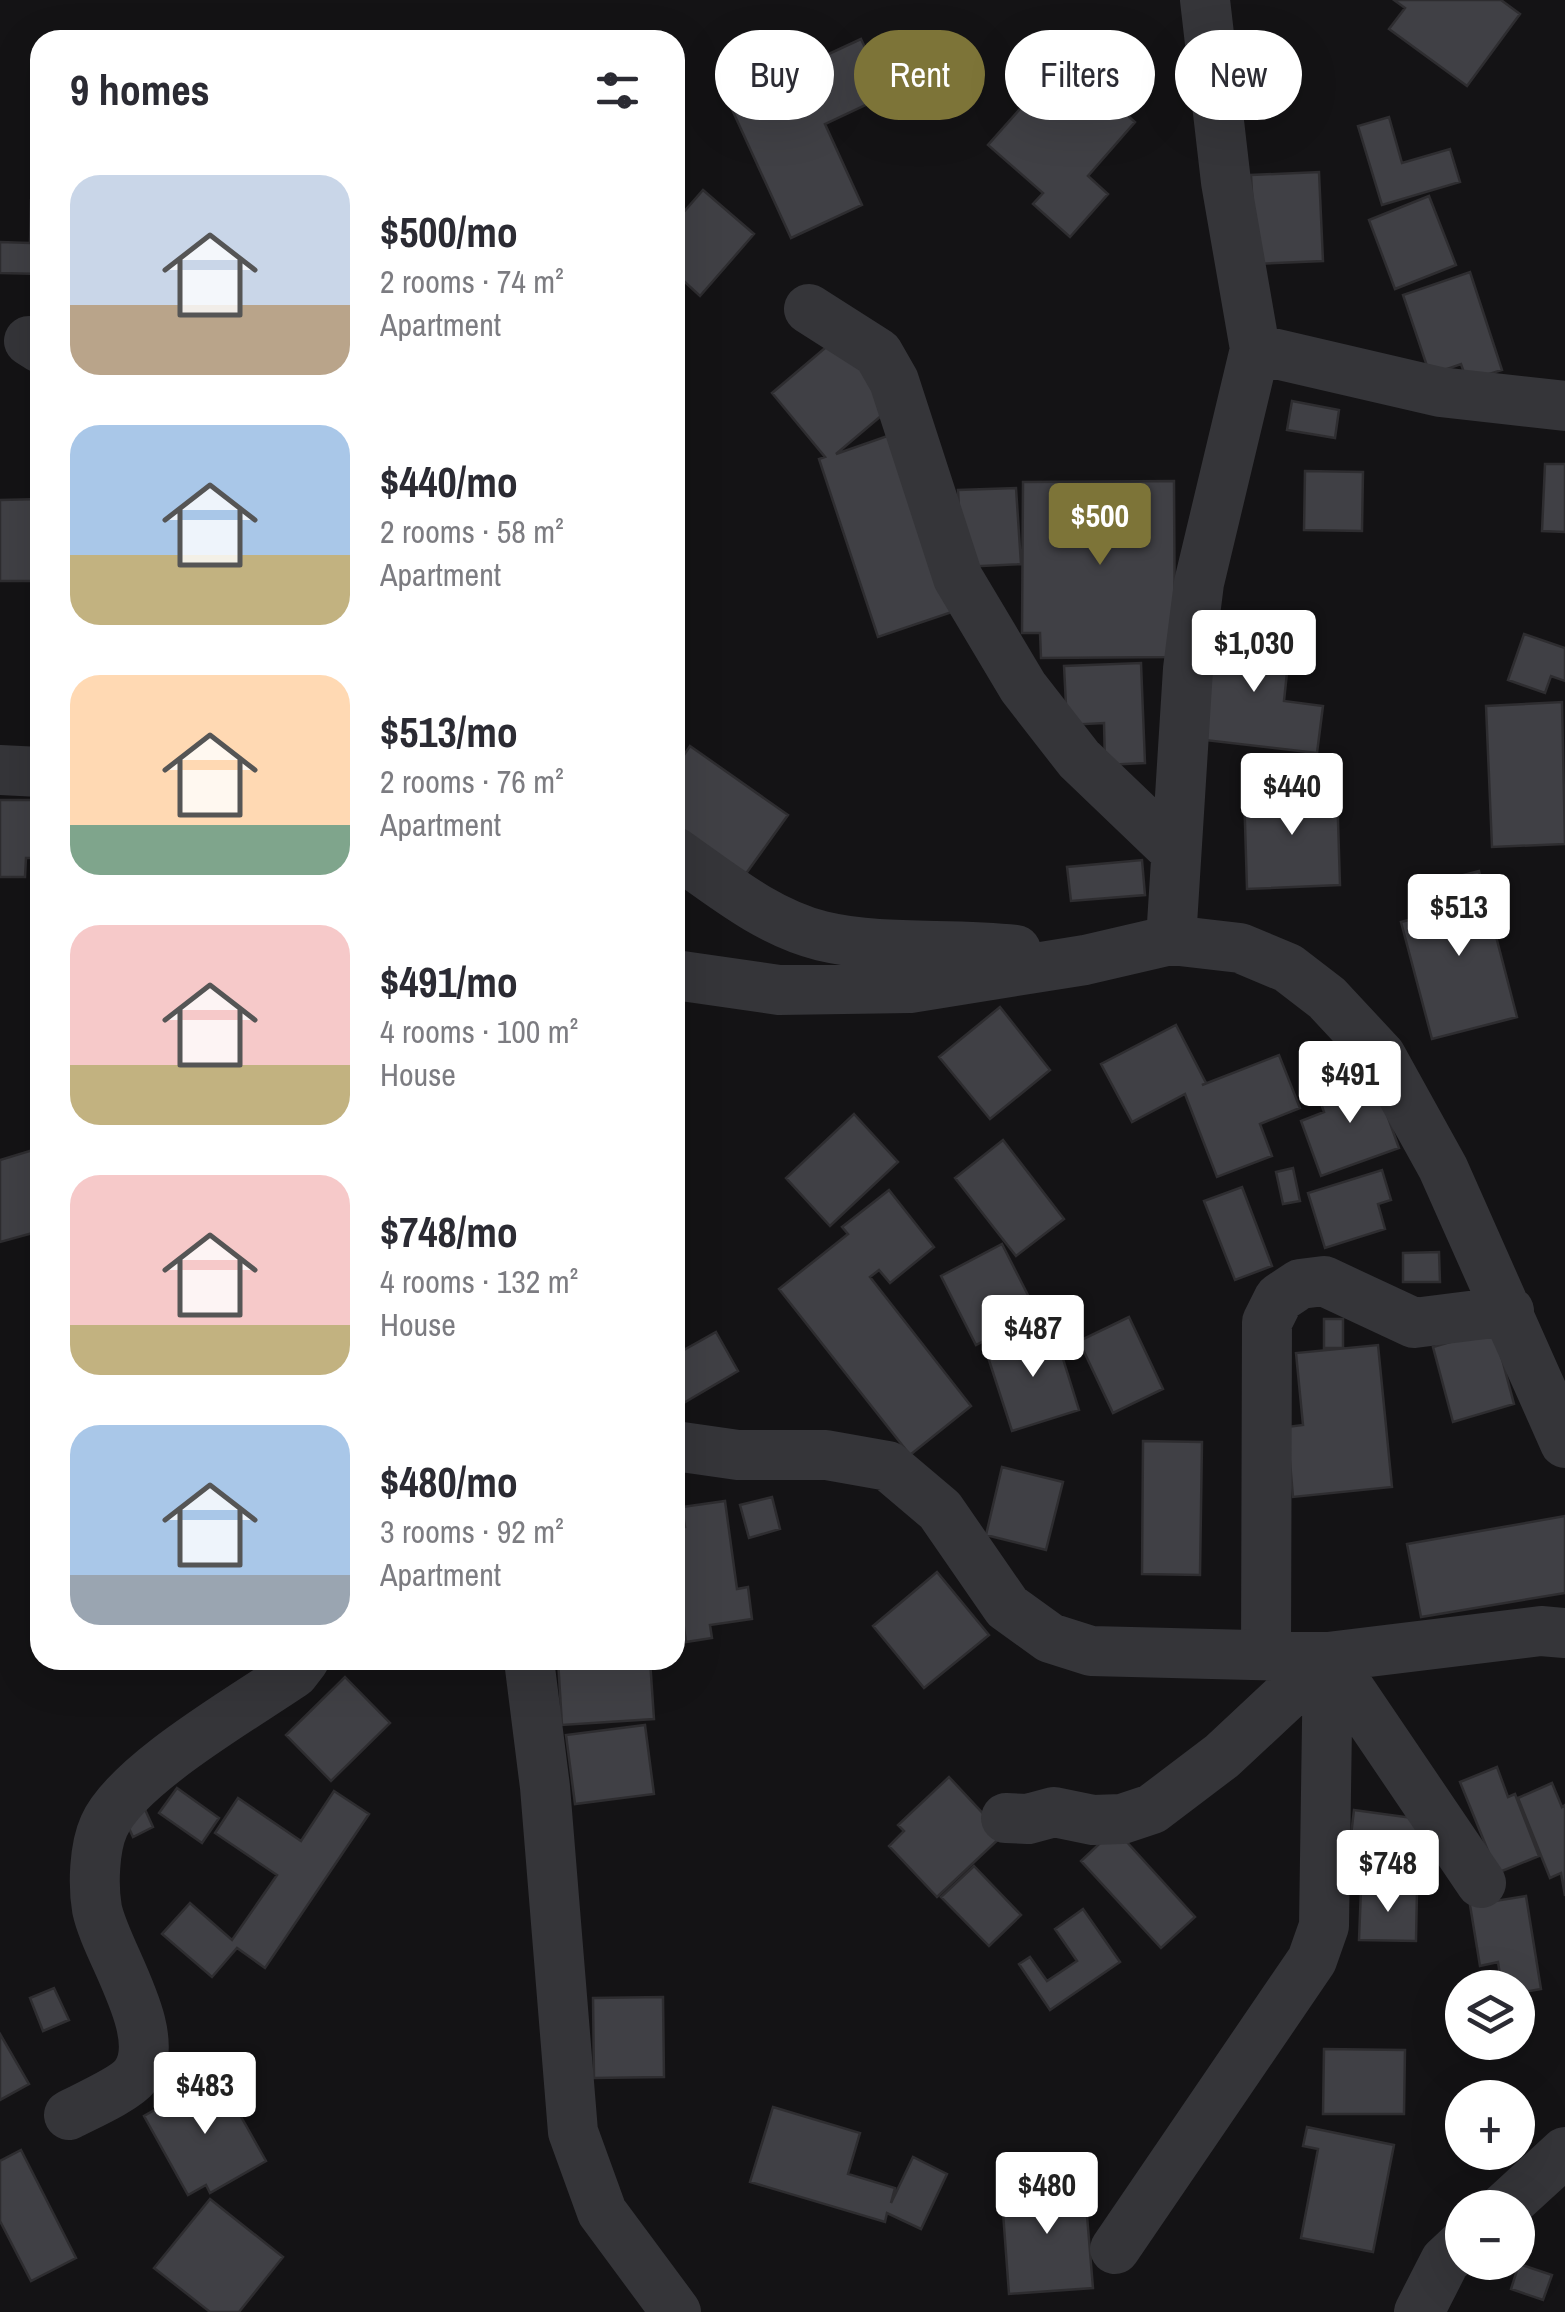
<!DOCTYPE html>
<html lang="en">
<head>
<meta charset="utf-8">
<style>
	:root { --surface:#fff; --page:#f7f7f7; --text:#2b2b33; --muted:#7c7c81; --accent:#7d7438 }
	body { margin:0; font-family:"Archivo Narrow",sans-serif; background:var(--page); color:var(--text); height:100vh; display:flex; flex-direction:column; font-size:38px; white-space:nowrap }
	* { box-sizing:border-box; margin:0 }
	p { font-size:32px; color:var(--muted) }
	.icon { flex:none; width:55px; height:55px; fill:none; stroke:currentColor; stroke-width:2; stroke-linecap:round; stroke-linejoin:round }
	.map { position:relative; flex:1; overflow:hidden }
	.panel { position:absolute; left:30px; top:30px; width:655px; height:1640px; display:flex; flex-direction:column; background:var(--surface); border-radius:30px; box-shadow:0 10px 40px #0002 }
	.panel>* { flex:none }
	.top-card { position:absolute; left:715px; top:30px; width:700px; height:90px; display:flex; gap:20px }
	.tools { position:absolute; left:1445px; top:1970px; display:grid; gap:20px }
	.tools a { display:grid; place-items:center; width:90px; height:90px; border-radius:50%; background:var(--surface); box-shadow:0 10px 40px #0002; font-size:50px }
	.price { position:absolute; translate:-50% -85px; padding:0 22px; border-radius:10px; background:#fff; color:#222; font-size:32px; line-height:65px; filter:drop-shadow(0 2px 5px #0008) }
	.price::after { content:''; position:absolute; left:50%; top:60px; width:30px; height:22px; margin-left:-15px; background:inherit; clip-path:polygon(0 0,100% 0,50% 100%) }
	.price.active { background:var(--accent); color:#fff }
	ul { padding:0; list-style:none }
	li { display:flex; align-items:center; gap:30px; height:250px; padding:0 40px }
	li span { display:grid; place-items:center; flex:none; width:280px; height:200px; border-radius:30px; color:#555 }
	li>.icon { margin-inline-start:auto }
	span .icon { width:120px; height:120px; fill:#fffc; stroke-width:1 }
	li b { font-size:42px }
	h2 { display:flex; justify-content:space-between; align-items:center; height:120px; padding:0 40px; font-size:42px }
	.pill { padding:0 35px; border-radius:45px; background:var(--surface); box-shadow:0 10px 40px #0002; font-size:35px; line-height:90px }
	.pill.active { background:var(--accent); color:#fff }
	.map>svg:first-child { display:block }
</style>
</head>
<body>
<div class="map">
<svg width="1565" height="2312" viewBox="0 0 1565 2312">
	<rect width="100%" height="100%" fill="#141315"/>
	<!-- building -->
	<path fill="#404045" stroke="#2e2d30" stroke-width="2.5" d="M1394,0H1501L1520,14L1467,86L1389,29L1405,8Z
		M861,39L887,95L825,124L862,205L791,238L730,105L770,86L768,82Z
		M1064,59L1135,122L1088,176L1108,194L1070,237L1033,204L1043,193L988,145Z
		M1389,117L1402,163L1450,149L1460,182L1382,205L1358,126Z
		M1319,172L1323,261L1256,264L1251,175Z
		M703,190L754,234L700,296L675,273V222Z
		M1429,196L1456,265L1395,289L1369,220Z
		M31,200H40V274L0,273V242L30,243Z
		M1470,272L1502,370L1467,381L1461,364L1430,375L1403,295Z
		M838,337L894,405L836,454L893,434L955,611L878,637L819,459L825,457L772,393Z
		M1292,401L1339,410L1335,438L1287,430Z
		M1545,464H1565V532L1542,531Z
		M1305,471L1363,472L1362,531L1304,530Z
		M1174,481L1175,657L1041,658L1040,633H1022L1023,482Z
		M1016,488L1021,564L962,567L958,490Z
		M40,499V581H0V500Z
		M1226,618L1266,623L1264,641L1290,644L1284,701L1323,706L1317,753L1196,739L1206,651L1222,653Z
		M1524,634L1565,648V681L1551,676L1545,693L1508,680Z
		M1141,663L1145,763L1105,765L1104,723L1067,725L1064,666Z
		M1562,702L1565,844L1492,847L1486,706Z
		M690,746L788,815L745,875L675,825V768Z
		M1337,788L1340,885L1247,889L1244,791Z
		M0,800H40V858H26L25,877H0Z
		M1142,860L1145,895L1071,901L1067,867Z
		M1479,871L1517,1017L1432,1039L1401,922L1432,914L1425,885Z
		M1000,1007L1050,1070L990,1119L939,1057Z
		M1176,1025L1206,1083L1202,1085L1279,1055L1300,1108L1260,1124L1272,1156L1217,1177L1185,1094L1132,1122L1101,1064Z
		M1372,1073L1399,1148L1321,1176L1301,1121L1324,1112L1317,1092Z
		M854,1114L898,1162L830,1226L786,1178Z
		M1003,1140L1064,1219L1016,1256L955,1178Z
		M36,1149L40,1162V1198L35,1199L40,1231L0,1242V1160Z
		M1293,1168L1300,1201L1283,1204L1276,1172Z
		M1382,1170L1391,1200L1378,1204L1385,1229L1325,1248L1308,1193Z
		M1242,1187L1272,1266L1235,1280L1204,1201Z
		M889,1190L934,1247L890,1283L879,1270L870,1277L971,1406L910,1455L779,1289L848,1234L842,1227Z
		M1002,1244L1037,1313L976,1345L941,1276Z
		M1439,1252L1440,1282H1403V1253Z
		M1129,1317L1163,1389L1113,1413L1079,1341Z
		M1324,1319H1343V1348H1324Z
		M1494,1329L1514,1404L1453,1422L1433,1347Z
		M1054,1330L1079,1410L1012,1431L986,1351Z
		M716,1332L738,1371L675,1408V1355Z
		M1378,1345L1392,1487L1293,1497L1287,1427L1303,1425L1296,1353Z
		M1143,1441L1202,1442L1200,1575L1142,1574Z
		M1002,1467L1063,1482L1046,1550L986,1535Z
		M772,1497L780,1529L749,1538L740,1505Z
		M725,1501L737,1589L748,1587L752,1619L710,1625L712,1638L686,1642L681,1607L675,1608V1529L685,1527L682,1507Z
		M1565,1516V1593L1421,1617L1407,1544Z
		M937,1572L989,1635L924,1688L873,1626Z
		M558,1660H650L654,1719L562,1725Z
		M345,1677L390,1723L331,1781L286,1735Z
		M645,1725L654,1794L575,1804L566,1735Z
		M1497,1767L1508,1797L1515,1794L1539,1856L1497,1873L1460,1782Z
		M949,1777L1003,1835L937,1897L889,1846L904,1831L898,1825Z
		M1552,1783L1562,1807L1565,1805V1896L1561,1873L1550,1878L1518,1798Z
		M177,1788L219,1818L202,1843L159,1813Z
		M334,1791L369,1814L265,1968L237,1948L212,1977L162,1934L190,1903L232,1940L277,1875L215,1833L238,1798L301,1841Z
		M143,1805L153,1827L133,1837L123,1815Z
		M1354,1810L1420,1819L1414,1860L1349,1852Z
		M1115,1829L1195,1917L1161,1948L1081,1861Z
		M974,1866L1021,1915L989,1946L941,1897Z
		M1361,1889L1417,1890L1416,1941L1359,1940Z
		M1526,1896L1541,1989L1518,1993V1988H1502L1498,1962L1480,1966L1470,1905Z
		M1083,1909L1120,1962L1050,2010L1019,1964L1030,1957L1047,1981L1077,1961L1055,1929Z
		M54,1988L69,2020L43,2031L30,1998Z
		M663,1997L664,2077L594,2078L593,1998Z
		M0,2034L29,2084L0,2100Z
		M1324,2049L1405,2050L1404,2114H1323Z
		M217,2074L266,2161L210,2193L206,2185L188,2195L144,2116Z
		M773,2107L860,2133L848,2174L895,2188L891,2203L913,2157L947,2174L921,2229L887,2213L885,2222L750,2182Z
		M1307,2127L1394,2145L1373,2252L1301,2238L1318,2149L1303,2146Z
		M21,2150L76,2258L31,2281L0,2221V2161Z
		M1084,2179L1093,2288L1009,2294L1001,2185Z
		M210,2199L283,2257L239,2312H210L154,2268Z
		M1519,2264L1552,2275L1543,2300L1511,2289Z"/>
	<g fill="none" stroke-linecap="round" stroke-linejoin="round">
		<!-- street -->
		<path stroke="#353539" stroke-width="50" d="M809,309L878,353L894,381L958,578L1023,687L1079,759L1175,851
			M29,341L40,348
			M1255,349L1440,392L1565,406
			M0,770L40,772
			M675,852C721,884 766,922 822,936C885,951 952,942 1016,950
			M1171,940L1188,669L1199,583L1255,349L1226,182L1205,0
			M675,975L779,990L910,988L1085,960L1171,940L1240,948L1288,968L1327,998L1381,1056L1443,1168L1565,1443
			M675,1446L738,1455H826L888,1466L940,1510L1007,1607L1050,1638L1091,1651L1328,1657L1541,1631L1565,1633
			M1266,1655L1267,1322L1279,1298L1300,1284L1324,1281L1414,1323L1509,1311
			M1328,1657L1481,1883
			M529,1660L545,1787L573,2132L602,2212L676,2312
			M1006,1818L1028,1819L1054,1812L1093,1820L1122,1819L1152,1809L1222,1756L1328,1657L1324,1926L1312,1960L1115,2249
			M69,2115C84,2107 125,2089 135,2076C166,2035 106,1953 97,1909C93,1886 94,1848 104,1826C127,1774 245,1707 294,1673L304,1660
			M1504,2208L1565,2152
			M1419,2312L1445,2261L1462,2245"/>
	</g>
</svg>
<div class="tools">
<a><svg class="icon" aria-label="layers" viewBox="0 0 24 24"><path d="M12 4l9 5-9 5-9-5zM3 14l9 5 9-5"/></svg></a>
<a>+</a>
<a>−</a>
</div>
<b class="price active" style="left:1100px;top:568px">$500</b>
<b class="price" style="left:1254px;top:695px">$1,030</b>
<b class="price" style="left:1292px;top:838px">$440</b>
<b class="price" style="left:1459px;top:959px">$513</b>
<b class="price" style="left:1350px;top:1126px">$491</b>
<b class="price" style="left:1033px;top:1380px">$487</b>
<b class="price" style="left:1388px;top:1915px">$748</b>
<b class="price" style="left:205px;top:2137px">$483</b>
<b class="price" style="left:1047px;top:2237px">$480</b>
<div class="top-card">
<a class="pill">Buy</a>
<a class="pill active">Rent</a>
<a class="pill">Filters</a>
<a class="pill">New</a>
</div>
<section class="panel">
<h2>9 homes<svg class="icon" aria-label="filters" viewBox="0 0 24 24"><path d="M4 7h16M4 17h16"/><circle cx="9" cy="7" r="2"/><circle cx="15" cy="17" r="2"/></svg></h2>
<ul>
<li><span style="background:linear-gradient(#c9d6e8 65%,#b9a48a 0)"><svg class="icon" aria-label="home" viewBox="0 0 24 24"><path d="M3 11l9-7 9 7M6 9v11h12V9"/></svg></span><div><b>$500/mo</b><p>2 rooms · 74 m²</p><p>Apartment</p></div></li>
<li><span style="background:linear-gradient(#a9c7e8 65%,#c2b280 0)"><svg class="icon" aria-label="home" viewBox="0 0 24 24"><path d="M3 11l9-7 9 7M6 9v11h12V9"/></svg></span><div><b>$440/mo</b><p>2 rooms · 58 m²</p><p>Apartment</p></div></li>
<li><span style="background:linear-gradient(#ffd9b3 75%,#7fa58c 0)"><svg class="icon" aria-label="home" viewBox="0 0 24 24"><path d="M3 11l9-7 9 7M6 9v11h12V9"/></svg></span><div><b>$513/mo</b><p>2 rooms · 76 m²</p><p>Apartment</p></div></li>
<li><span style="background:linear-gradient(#f6c9c9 70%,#c2b280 0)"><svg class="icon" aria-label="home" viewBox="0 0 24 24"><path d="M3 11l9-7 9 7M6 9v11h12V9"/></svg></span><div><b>$491/mo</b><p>4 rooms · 100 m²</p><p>House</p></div></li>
<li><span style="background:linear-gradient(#f6c9c9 75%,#c2b280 0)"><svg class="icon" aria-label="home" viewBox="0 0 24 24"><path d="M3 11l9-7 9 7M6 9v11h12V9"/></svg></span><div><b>$748/mo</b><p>4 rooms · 132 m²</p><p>House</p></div></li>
<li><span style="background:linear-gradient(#a9c7e8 75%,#9aa5b1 0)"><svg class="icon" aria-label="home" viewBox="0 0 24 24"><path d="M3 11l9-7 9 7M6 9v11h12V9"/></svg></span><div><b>$480/mo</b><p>3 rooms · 92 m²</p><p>Apartment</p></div></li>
</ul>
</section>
</div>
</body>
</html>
